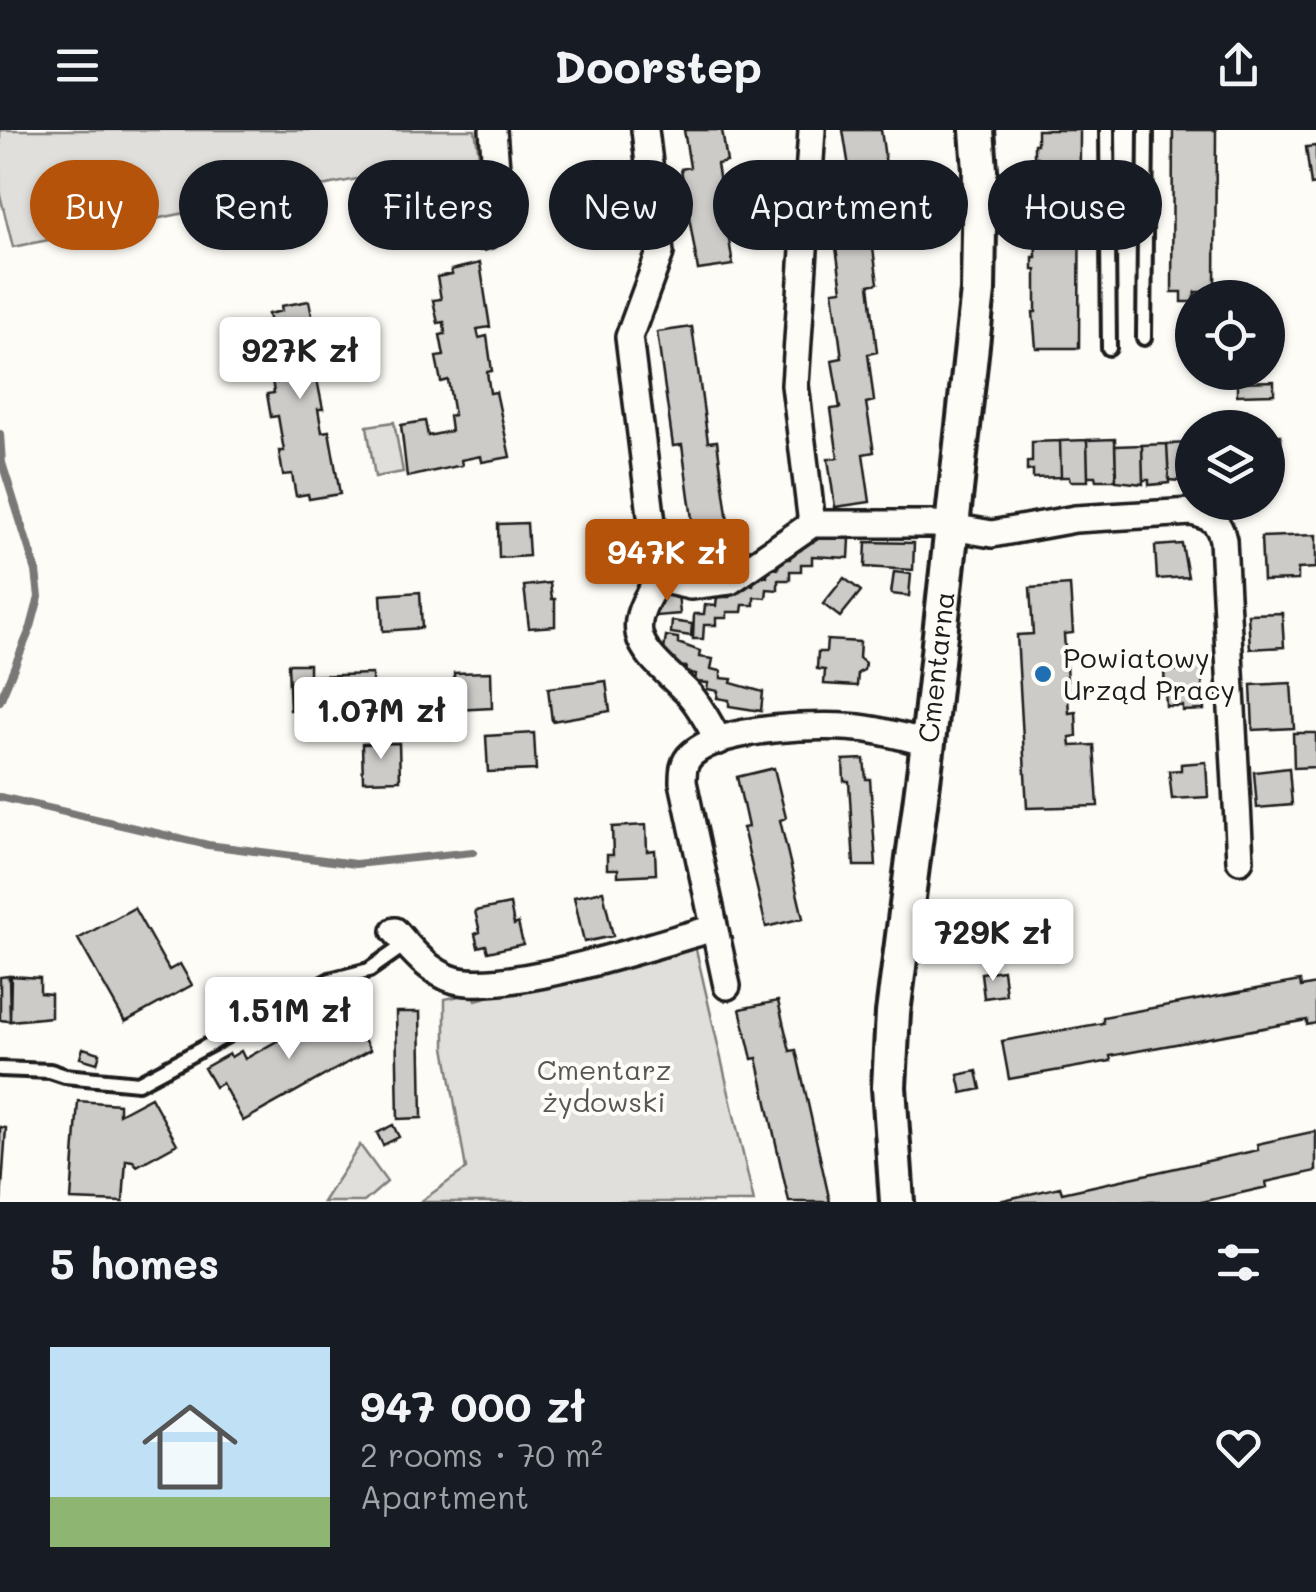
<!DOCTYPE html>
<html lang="en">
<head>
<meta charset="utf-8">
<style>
	:root { --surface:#171b24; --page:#242831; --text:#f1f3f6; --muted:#9ea1a6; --accent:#b45309 }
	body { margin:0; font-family:Mali,sans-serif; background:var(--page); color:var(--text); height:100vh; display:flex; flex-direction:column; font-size:38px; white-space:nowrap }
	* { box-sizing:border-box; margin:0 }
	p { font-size:32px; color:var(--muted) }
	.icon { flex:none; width:55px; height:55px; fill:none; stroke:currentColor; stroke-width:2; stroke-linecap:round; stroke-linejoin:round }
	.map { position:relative; height:1072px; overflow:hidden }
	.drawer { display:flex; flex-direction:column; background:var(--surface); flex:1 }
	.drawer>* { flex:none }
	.banner { position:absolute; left:30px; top:30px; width:1258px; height:90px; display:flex; gap:20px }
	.fabs { position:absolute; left:1175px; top:150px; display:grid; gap:20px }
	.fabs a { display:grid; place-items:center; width:110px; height:110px; border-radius:50%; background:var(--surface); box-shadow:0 2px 8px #0004; font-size:50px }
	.price { position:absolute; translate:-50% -85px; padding:0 22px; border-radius:10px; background:#fff; color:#222; font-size:32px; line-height:65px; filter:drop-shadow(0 2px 5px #0008) }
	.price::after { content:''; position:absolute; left:50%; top:60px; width:30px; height:22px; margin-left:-15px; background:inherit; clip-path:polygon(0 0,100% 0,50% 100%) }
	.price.current { background:var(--accent); color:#fff }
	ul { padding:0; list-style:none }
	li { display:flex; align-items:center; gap:30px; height:250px; padding:0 50px }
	li span { display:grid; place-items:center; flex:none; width:280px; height:200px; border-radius:0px; color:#555 }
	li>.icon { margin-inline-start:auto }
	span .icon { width:120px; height:120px; fill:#fffc; stroke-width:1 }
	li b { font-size:42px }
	h2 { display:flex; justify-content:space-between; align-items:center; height:120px; padding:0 50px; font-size:42px }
	.tag { padding:0 35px; border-radius:45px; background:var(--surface); box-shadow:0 2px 8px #0004; font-size:35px; line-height:90px }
	.tag.current { background:var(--accent); color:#fff }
	header { display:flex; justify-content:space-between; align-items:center; height:130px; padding:0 50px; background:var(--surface); font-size:45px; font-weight:800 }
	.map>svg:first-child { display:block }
</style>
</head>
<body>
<header><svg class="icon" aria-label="menu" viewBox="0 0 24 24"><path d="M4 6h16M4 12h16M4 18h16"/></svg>Doorstep<svg class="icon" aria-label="share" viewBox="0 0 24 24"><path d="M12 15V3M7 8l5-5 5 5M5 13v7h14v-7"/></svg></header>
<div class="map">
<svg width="1316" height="1072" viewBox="0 0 1316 1072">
	<rect width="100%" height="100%" fill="#fdfcf7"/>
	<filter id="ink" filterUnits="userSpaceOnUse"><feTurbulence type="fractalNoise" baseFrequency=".01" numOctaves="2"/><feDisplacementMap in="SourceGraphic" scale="20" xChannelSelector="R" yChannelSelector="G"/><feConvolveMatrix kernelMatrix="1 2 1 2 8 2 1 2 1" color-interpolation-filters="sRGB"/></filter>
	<g filter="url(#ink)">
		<!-- green -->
		<path fill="#e0dfdb" stroke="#7e7e7c" stroke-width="2.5" d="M0,0H475L479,25L13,117L0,65Z
			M394,292L403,342L375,347L367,296Z
			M694,811L754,1072H420L466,1039L445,917V869L474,863L476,870Z
			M360,1015L387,1052L364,1072H323Z"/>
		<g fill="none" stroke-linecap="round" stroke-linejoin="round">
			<!-- stream -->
			<path stroke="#797876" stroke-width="8" d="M0,304L2,333L36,441L39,467L31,497L0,571
				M0,667L208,715L355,734L473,722"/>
		</g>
		<!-- building -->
		<path fill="#cccbc8" stroke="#1c1c1c" stroke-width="2.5" d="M684,0H722L727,32L717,34L733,135L698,140L681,39L690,37Z
			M843,0H881L889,56L853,62Z
			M1037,0H1080L1079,218H1036L1033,182H1036V140H1033V127H1036L1033,48H1037V27H1034V14H1037Z
			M1173,0H1216L1215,162H1196L1192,172H1182V162H1172Z
			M1316,16V54L1311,55L1306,17Z
			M871,105L878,153L869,155L877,222L868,224L874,271L866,273L874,322L863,324L870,372L835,377L828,329L838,328L831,279L840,278L832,230L842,228L833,161L842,160L835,110Z
			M480,133L490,197L477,199L479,208L487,206L492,241L487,242L490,263L496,262L510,327L482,332L481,326L461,330L462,335L407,347L401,295L425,291L428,306L451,301L449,286L454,285L448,250L441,252L436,227L444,226L440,205L445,204L444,192L438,193L433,170L441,169L437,147L452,144L451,140Z
			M309,171L322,235L310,237L311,246L316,245L323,279H318L322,302L329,301L340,364L309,369L308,364L296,366L292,344L283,345L279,321H284L278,286L271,287L267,264L274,263L271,243L277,242L275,229L268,230L264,209L273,208L268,184L282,181L281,176Z
			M692,197L708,312L717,311L732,421L697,426L682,315L673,316L657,202Z
			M1274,251V264L1237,265V252Z
			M1268,305H1281L1283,350L1268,351Z
			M1115,309L1116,350H1096L1095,346H1088L1087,310Z
			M1087,310L1088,351H1070L1069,347H1061L1060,311Z
			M1060,311L1061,347L1033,348V340L1027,341V332H1032V312Z
			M1192,313V352L1169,350L1167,314Z
			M1167,314L1169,353L1149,355V350H1143L1142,315Z
			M1142,315L1143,354L1116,351L1115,316Z
			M527,393L529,426L499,428L498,394Z
			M1316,405V438L1298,439V450L1263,451L1261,407Z
			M814,407L850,409L849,428L812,426V434H801V441H790V450H778V460L767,459L766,468L754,467V475H743L742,482H727V488H716V495H704L703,509H693L694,484H704L705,475L716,476L717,467H729V462H741V454L753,455L754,446L767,447V438L778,439L779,429H790V420H801L802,412H813Z
			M866,412L914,413L913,440L865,437Z
			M1182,414L1188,447L1157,449L1155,416Z
			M894,442L911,444L909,466L891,464Z
			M844,448L861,461L840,487L823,474Z
			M550,453L552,469H555V496L529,498L524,456Z
			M1070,455L1073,503L1064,504L1069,583L1076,582L1077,606L1070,607L1071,616L1094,615L1098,676L1027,678L1017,505L1033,504L1030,458Z
			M420,462L422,498L383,501L381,465Z
			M678,463L680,484L656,486L654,465Z
			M1282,483L1284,517L1250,519L1248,484Z
			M672,491L692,494L691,506L671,503Z
			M666,506L678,508V513L700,521L699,527L713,529L711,539L721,541V548L732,549L731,553L763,562L761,581L729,576V570L717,568L718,561L707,559L708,553L695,552L696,544L685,542L686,537L673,536L674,529L663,527Z
			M827,510L860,512L859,528L865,533L864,540L858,543L857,556L824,554L825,540L817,539L818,522H826Z
			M1201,533L1204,580L1183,581V576H1166L1164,541L1181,540V534Z
			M288,534H309V546L372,544L373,598L355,599L354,564L331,565L332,578H317V591H299V580H290Z
			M491,542L492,578L455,580L454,543Z
			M606,551L610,581L552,591L548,558Z
			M1291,553L1294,598L1253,600L1251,555Z
			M534,603L536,640L488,642L486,606Z
			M1293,603H1316V637L1294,638Z
			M399,613L400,650L363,651L362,614Z
			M864,629L866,649H870L876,736H854L849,651H844L843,630Z
			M1206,632L1208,667L1172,669L1169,641L1181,640V634Z
			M774,638L786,688L780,690L803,788L766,797L743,698L748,697L737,647Z
			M1289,638L1292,675L1257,678L1254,642Z
			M646,695L647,721L655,720L656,744L618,746V739H607V725H613L612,697Z
			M603,761L613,806L584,812L574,767Z
			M510,774L514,795L518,793L523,814L488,822L486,815L478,817L475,804L480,802L475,781Z
			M134,778L169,840L180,834L192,855L125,892L78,809Z
			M1003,840L1006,865L984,868L981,843Z
			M9,846L10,891L0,890V847Z
			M11,846L40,848V863L51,864V887L10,891Z
			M1300,851L1301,857L1316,854V893L1307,895V890L1110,926L1111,931L1009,949L1002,911L1103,893V887Z
			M778,871L790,921L796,920L830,1072H789L757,928L752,929L740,879Z
			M344,873L370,920L243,991L222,953L215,957L204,938L229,924L231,927L241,921L245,929Z
			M396,882H420L422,988L398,989Z
			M83,918L100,923L97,933L80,928Z
			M977,941L981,959L962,963L958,945Z
			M151,967L177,1014L137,1036L133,1031L126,1030L123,1072L71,1070L78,971L119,974V984Z
			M393,995L399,1007L383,1015L377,1003Z
			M0,997L6,998L1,1072H0Z
			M1316,1001V1041L1266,1052L1267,1057L1202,1072H995L1060,1057L1062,1063L1258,1020L1257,1014Z"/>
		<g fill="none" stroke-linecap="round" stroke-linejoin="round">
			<!-- service casing -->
			<g stroke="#1c1c1c" stroke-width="20">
				<path id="service" d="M1107,0L1109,218
					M1144,208L1146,0
					M0,939L50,941L65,946L138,953L330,850L369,840L406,814"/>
			</g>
			<!-- minor casing -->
			<g stroke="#1c1c1c" stroke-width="32">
				<path id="minor" d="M645,0L660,123L629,207L657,433L662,445L668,451L690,456L730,451L812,394H934L992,404L1075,389L1192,382C1211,387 1219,391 1223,410L1240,730
					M812,0L795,255L812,394
					M482,106L489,104L500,89L493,0
					M662,445C616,507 644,519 689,564C701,577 710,596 719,611
					M395,801C411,820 430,843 455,850C508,864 657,814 714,798
					M727,856L683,652C683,641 683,632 692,624C723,596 827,593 867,599C887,602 908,608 928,613"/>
			</g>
			<!-- tertiary casing -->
			<g stroke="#1c1c1c" stroke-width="40">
				<g id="tertiary">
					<path id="s1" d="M897,1072L889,957L893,883L928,613L978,161L980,40L977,0"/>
				</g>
			</g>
			<!-- service -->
			<use href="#service" stroke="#fdfcf7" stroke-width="12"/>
			<!-- minor -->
			<use href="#minor" stroke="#fdfcf7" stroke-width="25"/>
			<!-- tertiary -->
			<use href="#tertiary" stroke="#fdfcf7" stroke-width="32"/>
		</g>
	</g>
	<!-- markers -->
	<circle fill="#1f6fb2" stroke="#fdfcf7" stroke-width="4" cx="1043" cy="544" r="10"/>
	<g text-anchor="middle" stroke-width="8" stroke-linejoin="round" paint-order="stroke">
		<!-- poi labels -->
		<g font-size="28" fill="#1c1c1c" stroke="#fdfcf7" text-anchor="start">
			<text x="1063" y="538">Powiatowy<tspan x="1063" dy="32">Urząd Pracy</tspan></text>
		</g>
		<!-- street labels -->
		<g font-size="28" fill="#1c1c1c" stroke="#fdfcf7">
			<text dy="10" stroke="none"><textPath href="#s1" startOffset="538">Cmentarna</textPath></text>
		</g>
		<!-- park labels -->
		<g font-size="28" fill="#575655" stroke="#fdfcf7">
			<text x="604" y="950">Cmentarz<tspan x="604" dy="32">żydowski</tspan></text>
		</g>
	</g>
</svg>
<div class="fabs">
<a><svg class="icon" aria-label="locate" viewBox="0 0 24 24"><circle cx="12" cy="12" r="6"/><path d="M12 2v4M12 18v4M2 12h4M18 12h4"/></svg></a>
<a><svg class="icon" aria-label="layers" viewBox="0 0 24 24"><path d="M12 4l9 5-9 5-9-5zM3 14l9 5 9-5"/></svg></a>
</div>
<b class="price" style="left:300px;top:272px">927K zł</b>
<b class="price current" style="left:667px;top:474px">947K zł</b>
<b class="price" style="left:381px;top:632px">1.07M zł</b>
<b class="price" style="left:993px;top:854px">729K zł</b>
<b class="price" style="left:289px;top:932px">1.51M zł</b>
<div class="banner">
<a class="tag current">Buy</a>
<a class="tag">Rent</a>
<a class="tag">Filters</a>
<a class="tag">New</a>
<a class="tag">Apartment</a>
<a class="tag">House</a>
</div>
</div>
<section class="drawer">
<h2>5 homes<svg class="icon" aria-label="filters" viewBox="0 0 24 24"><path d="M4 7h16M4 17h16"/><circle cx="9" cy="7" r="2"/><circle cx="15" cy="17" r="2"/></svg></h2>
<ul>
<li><span style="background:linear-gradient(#bfe0f5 75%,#8fb573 0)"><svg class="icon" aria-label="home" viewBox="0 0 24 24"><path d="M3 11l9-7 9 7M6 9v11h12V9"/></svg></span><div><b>947 000 zł</b><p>2 rooms · 70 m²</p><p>Apartment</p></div><svg class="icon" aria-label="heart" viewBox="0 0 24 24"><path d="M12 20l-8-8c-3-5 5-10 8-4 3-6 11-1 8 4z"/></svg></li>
</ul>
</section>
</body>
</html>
